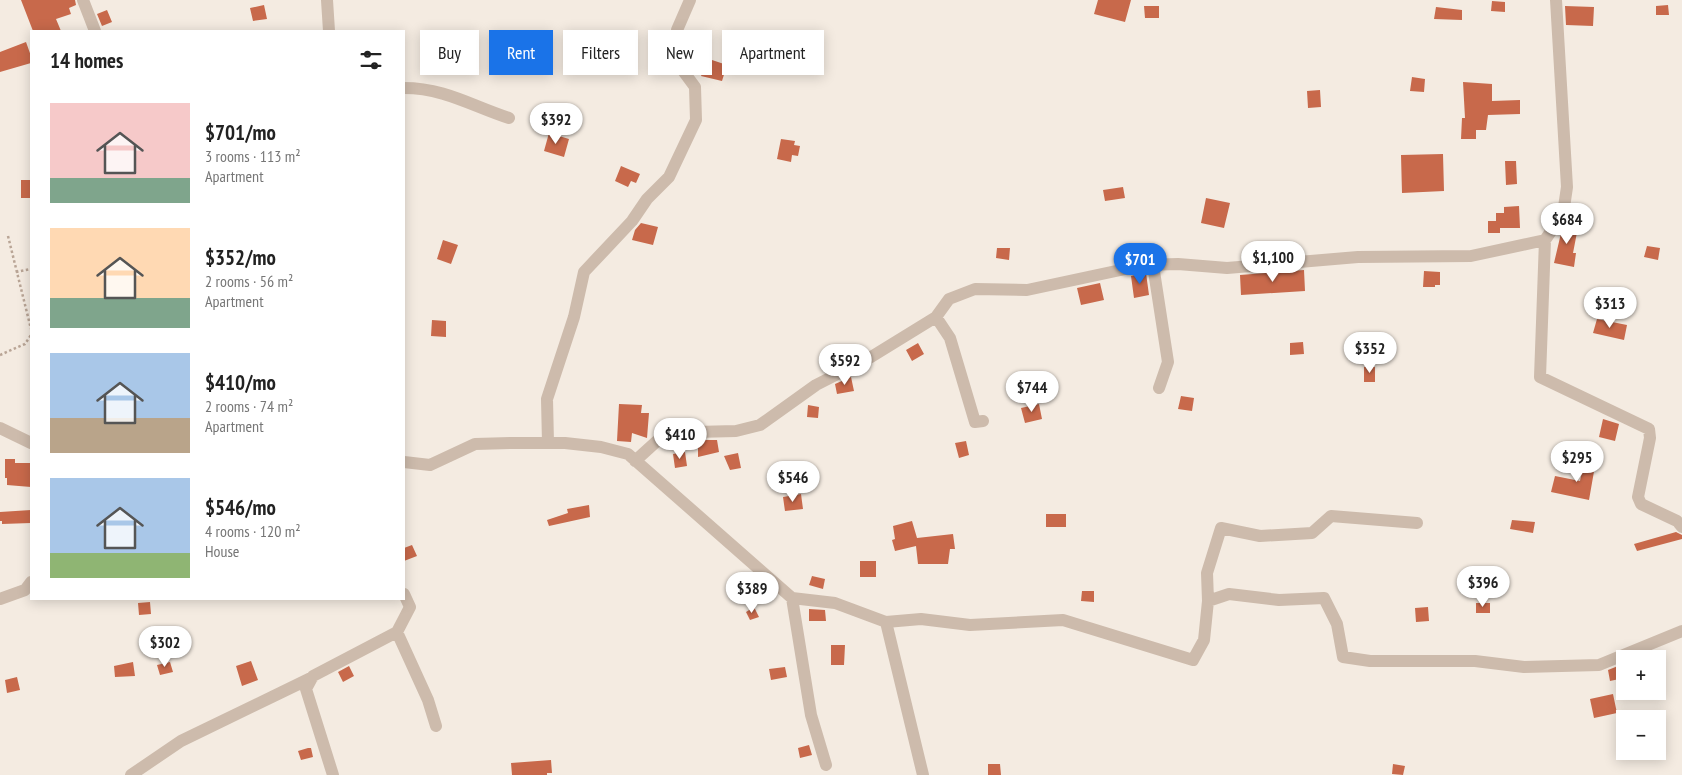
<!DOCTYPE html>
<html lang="en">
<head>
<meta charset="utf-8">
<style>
	:root { --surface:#fff; --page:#f6f6f6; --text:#222; --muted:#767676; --accent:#1a73e8 }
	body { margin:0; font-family:"PT Sans Narrow",sans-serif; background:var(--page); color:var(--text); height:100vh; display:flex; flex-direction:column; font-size:19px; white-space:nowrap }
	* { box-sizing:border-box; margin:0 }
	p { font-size:16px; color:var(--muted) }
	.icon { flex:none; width:28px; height:28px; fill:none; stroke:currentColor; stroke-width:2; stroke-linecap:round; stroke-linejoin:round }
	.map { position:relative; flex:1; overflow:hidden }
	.drawer { position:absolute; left:30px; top:30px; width:375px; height:570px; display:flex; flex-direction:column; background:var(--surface); border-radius:0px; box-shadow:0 2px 12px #0003 }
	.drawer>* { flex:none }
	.guide { position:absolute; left:420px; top:30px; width:475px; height:45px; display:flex; gap:10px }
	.tools { position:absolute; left:1616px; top:650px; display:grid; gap:10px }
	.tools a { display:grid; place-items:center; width:50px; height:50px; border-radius:0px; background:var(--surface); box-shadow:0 2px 12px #0003; font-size:25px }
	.price { position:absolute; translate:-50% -42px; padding:0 11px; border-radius:18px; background:#fff; color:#222; font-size:16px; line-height:32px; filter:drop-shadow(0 1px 2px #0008) }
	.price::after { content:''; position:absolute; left:50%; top:30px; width:15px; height:11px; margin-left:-8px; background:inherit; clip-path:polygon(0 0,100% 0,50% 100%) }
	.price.current { background:var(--accent); color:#fff }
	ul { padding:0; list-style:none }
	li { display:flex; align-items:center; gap:15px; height:125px; padding:0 20px }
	li span { display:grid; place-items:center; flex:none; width:140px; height:100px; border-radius:0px; color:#555 }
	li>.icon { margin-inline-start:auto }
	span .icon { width:60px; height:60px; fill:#fffc; stroke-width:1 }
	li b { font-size:21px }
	h2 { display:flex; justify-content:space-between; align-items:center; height:60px; padding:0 20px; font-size:21px }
	.chip { padding:0 18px; border-radius:0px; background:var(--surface); box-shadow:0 2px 12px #0003; font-size:18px; line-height:45px }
	.chip.current { background:var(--accent); color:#fff }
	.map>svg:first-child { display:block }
</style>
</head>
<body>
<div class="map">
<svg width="1682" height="775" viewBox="0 0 1682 775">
	<rect width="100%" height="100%" fill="#f4ebe1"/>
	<!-- building -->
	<path fill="#c8694b" d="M21,0H75L76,5L69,8L71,14L56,19L61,31H33Z
		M1098,0H1131L1125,22L1094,14Z
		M1492,1L1505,2V12L1491,11Z
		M264,5L267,19L253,21L250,8Z
		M1668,5L1669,15H1656V6Z
		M1144,6H1159V18H1145Z
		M1565,6L1594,7L1593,26L1566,25Z
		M1436,7L1462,10V20L1434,19Z
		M107,10L112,22L102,26L97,14Z
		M26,42L31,56V63L0,72V52Z
		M703,57L727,65L722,81L701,76L704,69L700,68Z
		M1412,77L1425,79L1424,92L1410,91Z
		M1463,82L1492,84V101L1520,100V114L1488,115L1486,130H1476V139H1461L1462,118H1465Z
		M1320,90L1321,107L1308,108L1307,91Z
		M549,133L569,139L564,157L544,151Z
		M781,139L795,141L794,145L800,146L798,156L792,155L791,162L777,159Z
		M1443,154L1444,191L1402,193L1401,155Z
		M1505,161H1516L1517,184L1506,185Z
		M621,166L640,174L636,183L631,181L628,187L615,181Z
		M21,180H31V198H21Z
		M1123,187L1125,198L1105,201L1103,190Z
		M1206,198L1230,203L1224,228L1201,223Z
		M1519,206L1520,228H1500V233H1488V221H1496V213H1504V207Z
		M1569,220L1579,222L1573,253H1576L1574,267L1554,263L1562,229Z
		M641,223L658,227L653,245L632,240L635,230Z
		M443,240L458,245L451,264L437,259Z
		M1647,246L1660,248L1658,260L1644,257Z
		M997,248H1010L1009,260L996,258Z
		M1304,270L1305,291L1241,295L1240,275Z
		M1424,271L1440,272V285H1435V287H1423Z
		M1146,273L1149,295L1134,298L1131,276Z
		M1100,283L1104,300L1081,305L1077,288Z
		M1597,319L1627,325L1624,340L1593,333Z
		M432,320L446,321V337L431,336Z
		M1303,342L1304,354L1290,355V343Z
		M918,343L924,354L912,361L906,350Z
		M1364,367H1375V382H1364Z
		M851,377L854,391L837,394L835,384Z
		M1181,396L1194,398L1192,411L1178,409Z
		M619,404L642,405L641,413H649L647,438L632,433L631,442L617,441Z
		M1039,404L1042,419L1025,423L1021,408Z
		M808,405L819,407L818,418L807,417Z
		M1603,419L1619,424L1615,441L1599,437Z
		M698,440H717L719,452L698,457Z
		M966,441L969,455L959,458L955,443Z
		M685,452L687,466L675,468L673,454Z
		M738,453L741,468L730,470L724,456Z
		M1585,458L1596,460L1589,500L1551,492L1555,476L1580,481Z
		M5,459H15V463H31V487L7,485V478H5Z
		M801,494L803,509L785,511L783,497Z
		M589,505L590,517L549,526L547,520L568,513L567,509Z
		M31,510V523L2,524V521H0V512Z
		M1046,514H1066V527H1046Z
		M1512,520L1535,522L1533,533L1510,529Z
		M912,521L917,538L953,534L955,549H950L948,564H918L916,546L895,551L892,540L895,539L893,526Z
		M1676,532L1682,535V539L1637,551L1634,544Z
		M412,545L417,556L404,561V548Z
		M860,561H876V577H860Z
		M812,576L825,579L823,589L809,585Z
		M1082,591H1094V602L1081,601Z
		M150,602L151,614L139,615L138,603Z
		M1476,603H1490V613H1476Z
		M754,607L759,617L750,620L746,612Z
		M1428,607L1429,621L1416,622L1415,608Z
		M809,609L825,610L826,621H809Z
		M831,645H845L844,665H831Z
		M251,661L258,680L242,686L236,666Z
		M133,662L135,676L115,677L114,666Z
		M170,662L173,672L160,675L157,665Z
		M349,666L354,676L343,682L338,672Z
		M1618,666L1619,669H1622L1624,678L1610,681L1608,670Z
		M785,667L787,677L771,680L769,669Z
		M17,677L20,690L7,693L5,680Z
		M1613,694L1617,713L1594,718L1590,699Z
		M809,745L812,755L800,758L798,748Z
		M308,748H311L313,757L301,760L298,751Z
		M551,760L552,773H547V775H512L511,763Z
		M988,764H1000L1001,775H988Z
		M1393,764L1405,766L1403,775L1392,774Z"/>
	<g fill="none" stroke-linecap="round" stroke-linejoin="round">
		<!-- path -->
		<path stroke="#b9a596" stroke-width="2.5" stroke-dasharray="2.5 2.5" stroke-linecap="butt" d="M8,236L31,329
			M16,272L31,269
			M0,355L25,344L31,335"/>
		<!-- minor -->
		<path stroke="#cdbbac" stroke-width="12" d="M83,0L95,31
			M327,0L329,31
			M1556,0L1567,187L1563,214L1545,240L1540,377L1649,429L1650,438L1638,497L1641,504L1677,521L1682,527
			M404,88C444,88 472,106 509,118
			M1153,265L1168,362L1159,388
			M936,317L950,338L975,422L983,421
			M0,428L31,443
			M548,443L547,399L574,317L584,272L632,221L647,199L669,177L696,120L695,87L678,64L677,30L690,0
			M635,461L657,441L695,432L736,431L760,425L816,385L871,357L936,317L949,299L975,289L1027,290L1144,265L1178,264L1227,268L1358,257L1471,256L1545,240
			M404,462L430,465L475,444L511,443H565L601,447L628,454L792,598L835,603L886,622L923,775
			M792,598L811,715L826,765
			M0,599L25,590L31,582
			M1208,601L1207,573L1221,528L1260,536L1312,533L1331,516L1417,523
			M886,622L921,619L970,625L1063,620L1193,660L1204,640L1208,601L1229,594L1279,600L1324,598L1337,624L1343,657L1370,661H1475L1524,667L1599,665L1682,631
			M397,632L428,700L436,726
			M131,775L181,741L313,677
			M333,775L306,689L313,676L397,632L410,607L404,594"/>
	</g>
</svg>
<div class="tools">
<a>+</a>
<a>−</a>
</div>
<b class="price" style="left:556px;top:145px">$392</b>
<b class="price" style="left:1567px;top:245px">$684</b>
<b class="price" style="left:1273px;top:283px">$1,100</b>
<b class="price current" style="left:1140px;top:285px">$701</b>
<b class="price" style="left:1610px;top:329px">$313</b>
<b class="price" style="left:1370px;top:374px">$352</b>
<b class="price" style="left:845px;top:386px">$592</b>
<b class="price" style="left:1032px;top:413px">$744</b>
<b class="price" style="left:680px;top:460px">$410</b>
<b class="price" style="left:1577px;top:483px">$295</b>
<b class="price" style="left:793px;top:503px">$546</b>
<b class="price" style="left:1483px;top:608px">$396</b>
<b class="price" style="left:752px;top:614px">$389</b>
<b class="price" style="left:165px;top:668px">$302</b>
<div class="guide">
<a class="chip">Buy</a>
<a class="chip current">Rent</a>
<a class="chip">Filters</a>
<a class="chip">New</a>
<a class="chip">Apartment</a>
</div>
<section class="drawer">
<h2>14 homes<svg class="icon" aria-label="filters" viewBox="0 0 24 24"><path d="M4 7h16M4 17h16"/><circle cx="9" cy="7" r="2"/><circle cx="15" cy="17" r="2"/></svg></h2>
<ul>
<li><span style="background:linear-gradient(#f6c9c9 75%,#7fa58c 0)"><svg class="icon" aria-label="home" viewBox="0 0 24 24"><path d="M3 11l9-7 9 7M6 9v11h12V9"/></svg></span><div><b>$701/mo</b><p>3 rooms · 113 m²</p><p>Apartment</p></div></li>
<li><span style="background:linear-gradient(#ffd9b3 70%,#7fa58c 0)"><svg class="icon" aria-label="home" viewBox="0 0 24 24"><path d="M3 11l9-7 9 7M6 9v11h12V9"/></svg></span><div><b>$352/mo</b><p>2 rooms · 56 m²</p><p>Apartment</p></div></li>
<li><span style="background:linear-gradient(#a9c7e8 65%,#b9a48a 0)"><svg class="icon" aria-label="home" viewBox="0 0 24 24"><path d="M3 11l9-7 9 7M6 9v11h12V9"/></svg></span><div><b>$410/mo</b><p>2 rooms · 74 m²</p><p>Apartment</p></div></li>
<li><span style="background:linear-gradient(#a9c7e8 75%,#8fb573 0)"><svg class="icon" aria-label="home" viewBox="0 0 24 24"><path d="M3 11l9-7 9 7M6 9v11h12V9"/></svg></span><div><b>$546/mo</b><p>4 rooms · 120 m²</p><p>House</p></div></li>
</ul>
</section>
</div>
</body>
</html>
